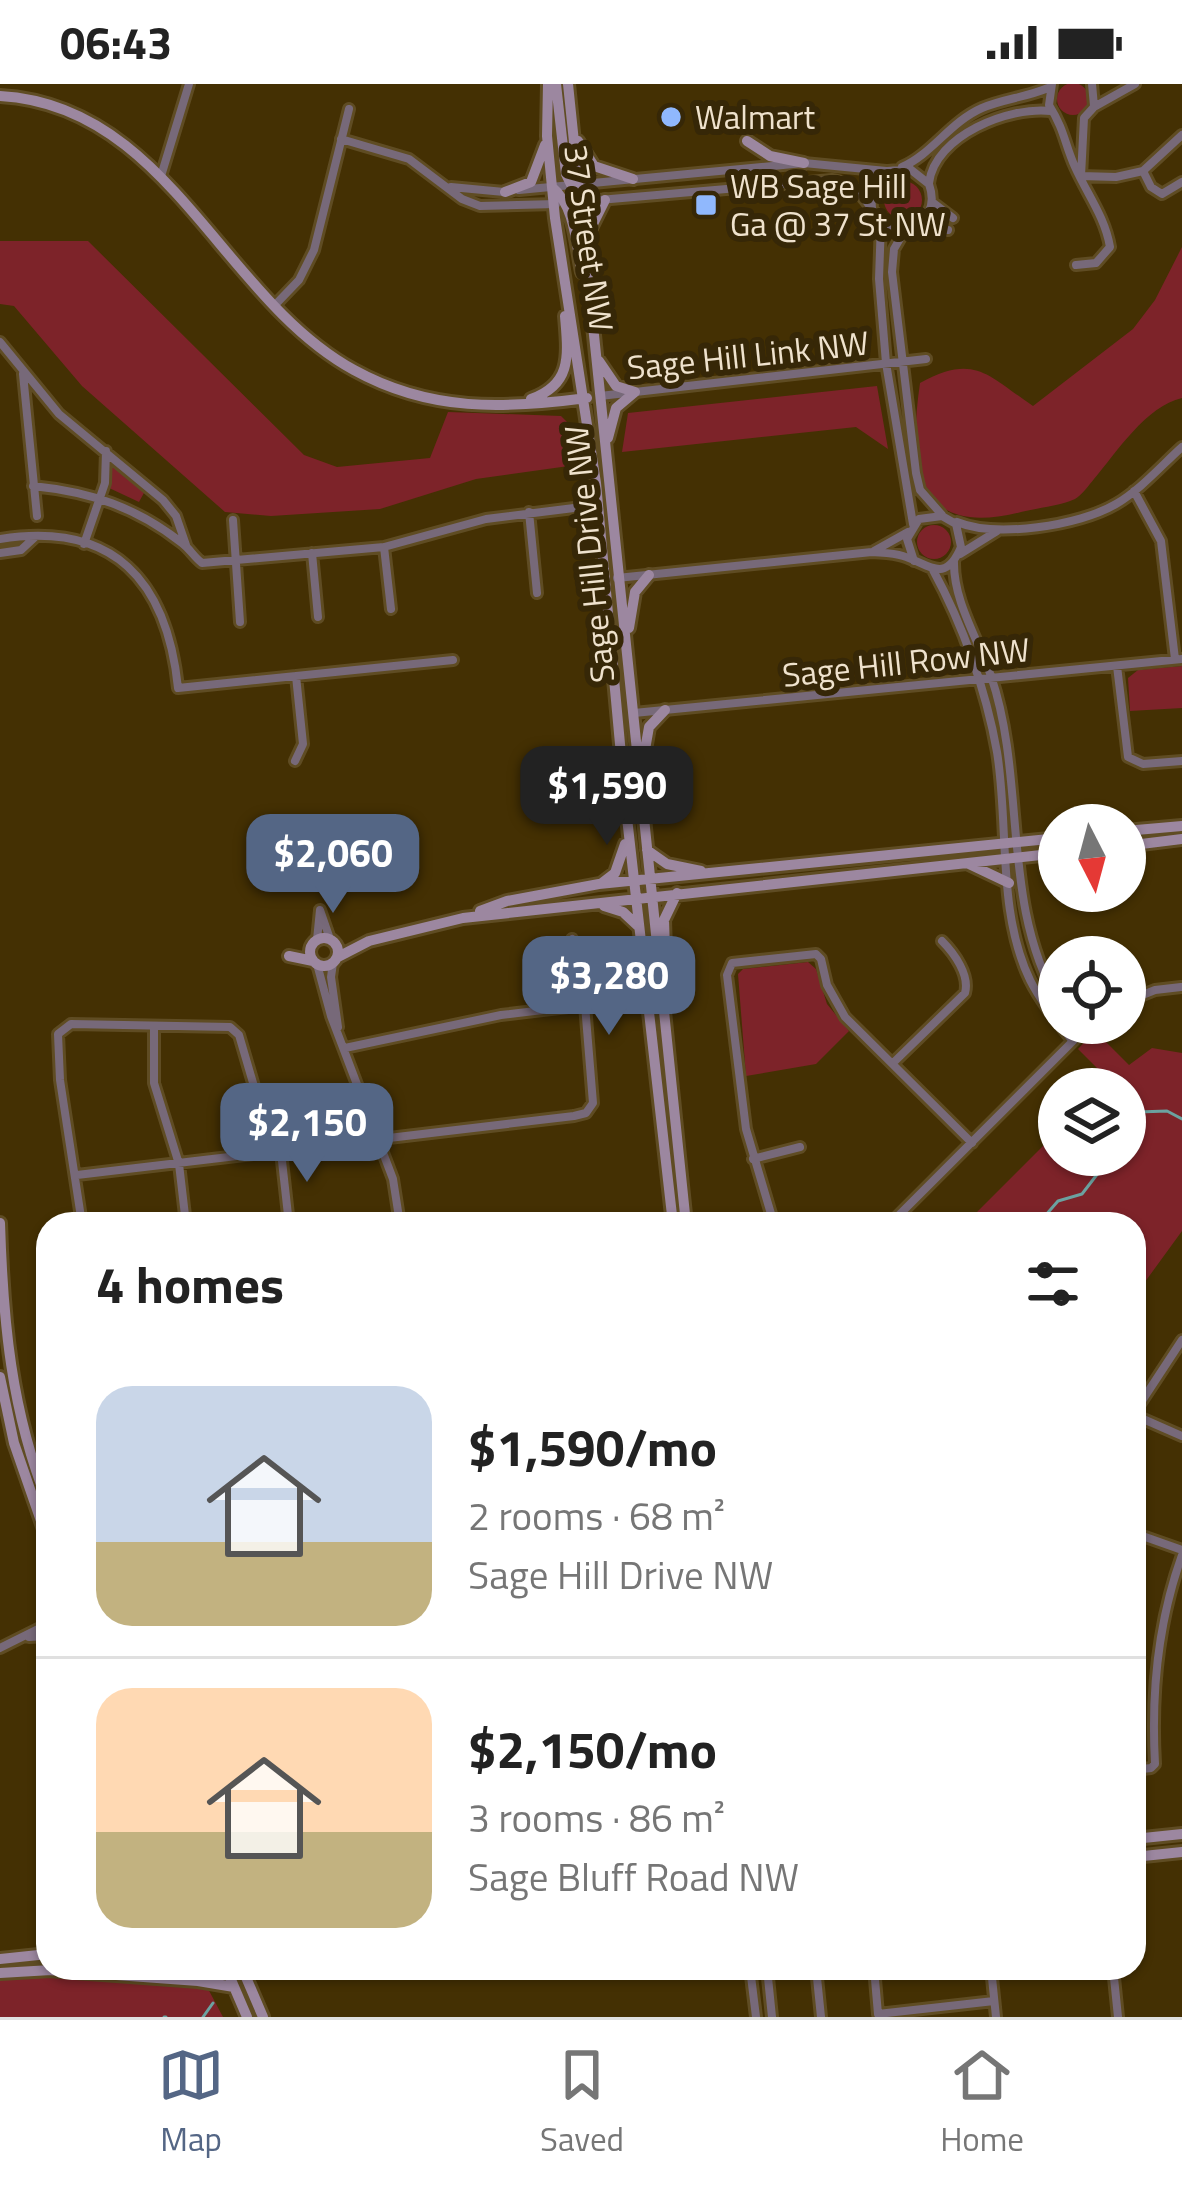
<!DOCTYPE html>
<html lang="en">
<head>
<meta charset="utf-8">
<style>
	:root { --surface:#fff; --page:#f6f6f6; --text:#222; --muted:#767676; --line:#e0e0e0; --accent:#546685 }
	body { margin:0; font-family:"Titillium Web",sans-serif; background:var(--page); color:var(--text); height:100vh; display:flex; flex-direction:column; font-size:45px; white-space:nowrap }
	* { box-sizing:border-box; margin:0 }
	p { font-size:39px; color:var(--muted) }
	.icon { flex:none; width:66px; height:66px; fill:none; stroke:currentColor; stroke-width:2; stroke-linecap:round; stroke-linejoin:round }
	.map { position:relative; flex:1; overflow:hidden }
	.sheet { position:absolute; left:36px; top:1128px; width:1110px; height:768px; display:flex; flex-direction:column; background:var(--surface); border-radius:36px; box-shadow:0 3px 9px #0004 }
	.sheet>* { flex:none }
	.needle { width:78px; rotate:174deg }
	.controls { position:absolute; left:1038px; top:720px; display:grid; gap:24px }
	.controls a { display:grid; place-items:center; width:108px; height:108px; border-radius:50%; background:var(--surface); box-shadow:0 3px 9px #0004; font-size:60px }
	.price { position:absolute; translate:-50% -102px; padding:0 27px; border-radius:24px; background:var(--accent); color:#fff; font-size:39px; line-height:78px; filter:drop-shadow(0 3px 6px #0008) }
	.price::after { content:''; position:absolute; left:50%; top:72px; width:36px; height:27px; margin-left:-18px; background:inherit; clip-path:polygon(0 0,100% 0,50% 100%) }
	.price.selected { background:#222; color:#fff }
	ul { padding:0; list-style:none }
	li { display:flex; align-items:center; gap:36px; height:300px; padding:0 60px }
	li+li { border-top:3px solid var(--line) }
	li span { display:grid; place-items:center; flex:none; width:336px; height:240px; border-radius:36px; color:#555 }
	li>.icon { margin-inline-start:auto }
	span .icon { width:144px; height:144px; fill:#fffc; stroke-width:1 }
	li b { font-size:51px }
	h2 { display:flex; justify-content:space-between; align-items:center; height:144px; padding:0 60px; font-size:51px }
	.status { display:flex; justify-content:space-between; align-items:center; height:84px; padding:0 60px; background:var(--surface); direction:ltr }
	.status svg { height:33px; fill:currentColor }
	.tabs { display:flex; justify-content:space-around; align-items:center; height:168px; border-top:3px solid var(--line); background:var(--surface); font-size:33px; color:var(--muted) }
	.tabs a { display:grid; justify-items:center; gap:6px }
	.tabs .selected { color:var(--accent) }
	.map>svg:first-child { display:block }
</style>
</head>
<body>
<div class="status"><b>06:43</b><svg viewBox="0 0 49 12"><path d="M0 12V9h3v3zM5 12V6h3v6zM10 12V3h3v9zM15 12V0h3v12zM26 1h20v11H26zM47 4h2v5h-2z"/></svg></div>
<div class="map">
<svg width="1182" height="1933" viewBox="0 0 1182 1933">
	<rect width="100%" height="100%" fill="#443003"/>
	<!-- green -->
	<path fill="#7d2329" d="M1057 15a16 16 0 1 1 32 0a16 16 0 1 1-32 0Z
		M884 116a19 19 0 1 1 38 0a19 19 0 1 1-38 0Z
		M0,157H88L304,371L337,383L430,374L448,328L561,332L577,348L576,381L476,395L380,425L271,432L225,428L82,302L14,222L0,220Z
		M1182,163V314C1146,322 1117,368 1094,395C1089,401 1082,411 1075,415C1060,422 1037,424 1021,428C915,455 908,382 920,299C975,269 987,291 1033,322L1133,245L1155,216Z
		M877,302L888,365L856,343L622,368L628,329Z
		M109,372L145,407L139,418L107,403Z
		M917 458a17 17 0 1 1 34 0a17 17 0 1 1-34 0Z
		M1182,582V624L1130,627L1128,594L1138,586Z
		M808,878L816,885L827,920L849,947L816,980L746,992L738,890L743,885Z
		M1095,947L1129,981L1152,964L1182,969V1147L1134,1213V1140H965L1059,1046V1071H1125V1005H1100L1109,996L1078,965Z
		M48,1876V1884H197L223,1933H0V1883Z"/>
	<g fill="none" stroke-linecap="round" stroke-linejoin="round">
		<!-- stream -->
		<path stroke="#6ba2a0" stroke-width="3" d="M1125,1060L1138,1028L1167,1027L1182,1035
			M1038,1140L1058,1117L1082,1110L1112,1071
			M164,1933H166
			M203,1933L213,1919"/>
		<!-- street casing -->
		<g stroke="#5f4c23" stroke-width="14">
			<path id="street" d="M1052,0L1049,21C1065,47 1064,58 1075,83C1087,110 1105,133 1110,163L1096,179L1076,181
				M1092,0L1094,22
				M1182,51L1143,87L1151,103L1162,110L1182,98
				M341,55L409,75L462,115L480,122L556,120
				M902,83C932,70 950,38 982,24C1003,15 1027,13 1048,4
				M161,92L189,0
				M1081,92L1084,34L1094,23L1135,0
				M1081,92L1116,93L1143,87
				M929,99C935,51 1010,22 1051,27
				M451,103L504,108
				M519,106L804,79L886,87
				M576,118L832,96C873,102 866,141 905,146C927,139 937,123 929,100L910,85L888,87L871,107L872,125
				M932,118L953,134
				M881,138L879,195L886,279L913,440
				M920,140L948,146
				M905,146L894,165L892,188L916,389L920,406L942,431
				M275,221L299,196L314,166L349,25
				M0,258L59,330L163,416L176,432L186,461
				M23,290L37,432
				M600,312L926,275
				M33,402C91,408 136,423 182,459C190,465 194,473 202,479L384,463L486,435L598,421
				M1134,407L1161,457L1175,575
				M529,428L537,509
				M233,436L240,538
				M957,438C996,454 1079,442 1116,420C1140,406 1161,382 1182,363
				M0,455C114,437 167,497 178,604L453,576
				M84,460L105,399L106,367
				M384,463L391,525
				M874,467L908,448
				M0,469L21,466L35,453
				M312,469L318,533
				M960,470L997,447
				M954,477C953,517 978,555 991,592C1027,698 1000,820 1059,919
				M933,486C963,541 986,606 997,668C1009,741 997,828 1030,896C1041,918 1057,937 1072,956
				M617,494L872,468C883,469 893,469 903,472C929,480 945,501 961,463L956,440L942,432L919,435L907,455L914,477
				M1117,582L1128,673L1143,680L1182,677
				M634,629L1182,575
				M295,677L303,660L296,592
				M572,855L578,867L585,921
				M317,856L320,826L330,855
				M333,879L331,893L338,943
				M317,880L331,932L393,1095L400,1140
				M1125,918L1155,906L1181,903
				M154,945V999L179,1080L186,1140
				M893,979L965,909C970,891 954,869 942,857
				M753,1075L800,1063
				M77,1091L574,1032L586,1029L593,1019L585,921L501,931L345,964
				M82,1140L60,996L58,950L71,940L230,943L239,951L258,1016L281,1068L289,1140
				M774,1140L746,1045L727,891L732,879L816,870L821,875L827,901L845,933L972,1059
				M890,1140L1091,939
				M1134,1329L1182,1256
				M1134,1331L1182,1352
				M1134,1449L1182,1466
				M29,1553L48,1552
				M0,1564L48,1540
				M1134,1686L1151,1684L1155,1680C1151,1609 1158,1538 1182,1471
				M750,1884L756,1933
				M767,1884L772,1933
				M816,1884L821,1933
				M874,1884L878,1930
				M991,1884L996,1933
				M1113,1884L1118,1933
				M878,1930L994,1917"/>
		</g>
		<!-- secondary casing -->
		<g stroke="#5f4c23" stroke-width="16">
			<path id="secondary" d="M548,0L547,52L555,134L596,399L626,725L673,1140
				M556,0L566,90L578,115
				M568,0L686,1140
				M0,12C168,21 222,214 354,286C430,328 504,325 587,314
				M578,57L594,82L633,95
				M747,57L770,72L804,79
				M552,103C575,122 576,160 582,188
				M505,108L531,98L545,61
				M587,152L605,116
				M599,277L616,302L635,308
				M531,315C573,300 568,270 565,232
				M608,354L616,324L635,308
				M629,544L635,508L649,491
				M643,677L649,643L665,626
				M1125,747L1182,742
				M1125,762L1182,755
				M647,766L667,780L701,787
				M969,780L1009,799
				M602,799L615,789L625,760
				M604,822L623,828L638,842
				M480,827L507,817L599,800L1059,754
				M310 868a14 14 0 1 1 28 0a14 14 0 1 1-28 0Z
				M289,872L313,877
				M338,873L369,857L463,834L1059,769
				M666,895L664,836L677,809
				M0,1139C3,1237 11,1327 48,1419
				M0,1293L14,1359L48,1457
				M1134,1755L1182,1750
				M1134,1773L1182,1768
				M0,1875L48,1870
				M226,1884L247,1933
				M242,1884L263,1933
				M48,1886L198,1897L234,1903
				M0,1889L51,1886"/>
		</g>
		<!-- street -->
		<use href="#street" stroke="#776979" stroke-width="8"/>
		<!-- secondary -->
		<use href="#secondary" stroke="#9c87a0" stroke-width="10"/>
	</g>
	<!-- markers -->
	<g fill="#90b8fd" stroke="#362707" stroke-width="4.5">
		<circle cx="671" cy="33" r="12"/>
		<rect x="694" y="109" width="24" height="24" rx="6"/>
	</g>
	<g text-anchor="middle" stroke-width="12" stroke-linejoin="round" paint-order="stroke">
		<!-- poi labels -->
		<g font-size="33" fill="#efe2cd" stroke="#362707" text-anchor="start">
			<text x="695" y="45">Walmart</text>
			<text x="730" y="114">WB Sage Hill<tspan x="730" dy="38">Ga @ 37 St NW</tspan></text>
		</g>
		<!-- street labels -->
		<g font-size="33" fill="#efe2cd" stroke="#362707">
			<text transform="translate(589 154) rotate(82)" y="12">37 Street NW</text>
			<text transform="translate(748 271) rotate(-6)" y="12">Sage Hill Link NW</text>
			<text transform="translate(589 470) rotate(-96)" y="12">Sage Hill Drive NW</text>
			<text transform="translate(906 578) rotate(-6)" y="12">Sage Hill Row NW</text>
		</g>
	</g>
</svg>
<div class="controls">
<a><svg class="needle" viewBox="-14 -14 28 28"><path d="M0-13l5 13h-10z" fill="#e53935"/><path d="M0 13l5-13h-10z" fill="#767676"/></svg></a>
<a><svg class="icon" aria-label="locate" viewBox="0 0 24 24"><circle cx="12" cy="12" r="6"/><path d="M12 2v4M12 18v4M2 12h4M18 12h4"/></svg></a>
<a><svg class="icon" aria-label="layers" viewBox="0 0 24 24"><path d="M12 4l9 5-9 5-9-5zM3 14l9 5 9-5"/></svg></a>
</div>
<b class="price selected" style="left:607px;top:764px">$1,590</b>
<b class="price" style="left:333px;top:832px">$2,060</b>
<b class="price" style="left:609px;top:954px">$3,280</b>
<b class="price" style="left:307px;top:1101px">$2,150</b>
<section class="sheet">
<h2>4 homes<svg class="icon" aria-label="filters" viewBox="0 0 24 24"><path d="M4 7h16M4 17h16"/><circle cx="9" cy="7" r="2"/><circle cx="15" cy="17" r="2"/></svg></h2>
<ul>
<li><span style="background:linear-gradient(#c9d6e8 65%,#c2b280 0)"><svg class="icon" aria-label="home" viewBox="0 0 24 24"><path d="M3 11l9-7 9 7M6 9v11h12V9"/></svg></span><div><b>$1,590/mo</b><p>2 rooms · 68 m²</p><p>Sage Hill Drive NW</p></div></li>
<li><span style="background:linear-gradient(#ffd9b3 60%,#c2b280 0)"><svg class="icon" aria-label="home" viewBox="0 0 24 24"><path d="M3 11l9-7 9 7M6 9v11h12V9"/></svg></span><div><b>$2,150/mo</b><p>3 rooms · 86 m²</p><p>Sage Bluff Road NW</p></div></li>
</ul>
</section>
</div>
<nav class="tabs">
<a class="selected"><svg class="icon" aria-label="map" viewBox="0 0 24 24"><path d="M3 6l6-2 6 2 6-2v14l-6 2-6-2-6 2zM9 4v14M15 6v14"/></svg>Map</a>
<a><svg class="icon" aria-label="saved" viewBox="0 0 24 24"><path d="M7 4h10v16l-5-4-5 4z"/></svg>Saved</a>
<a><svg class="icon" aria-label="home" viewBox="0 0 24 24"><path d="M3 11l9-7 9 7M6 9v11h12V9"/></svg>Home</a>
</nav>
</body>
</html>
